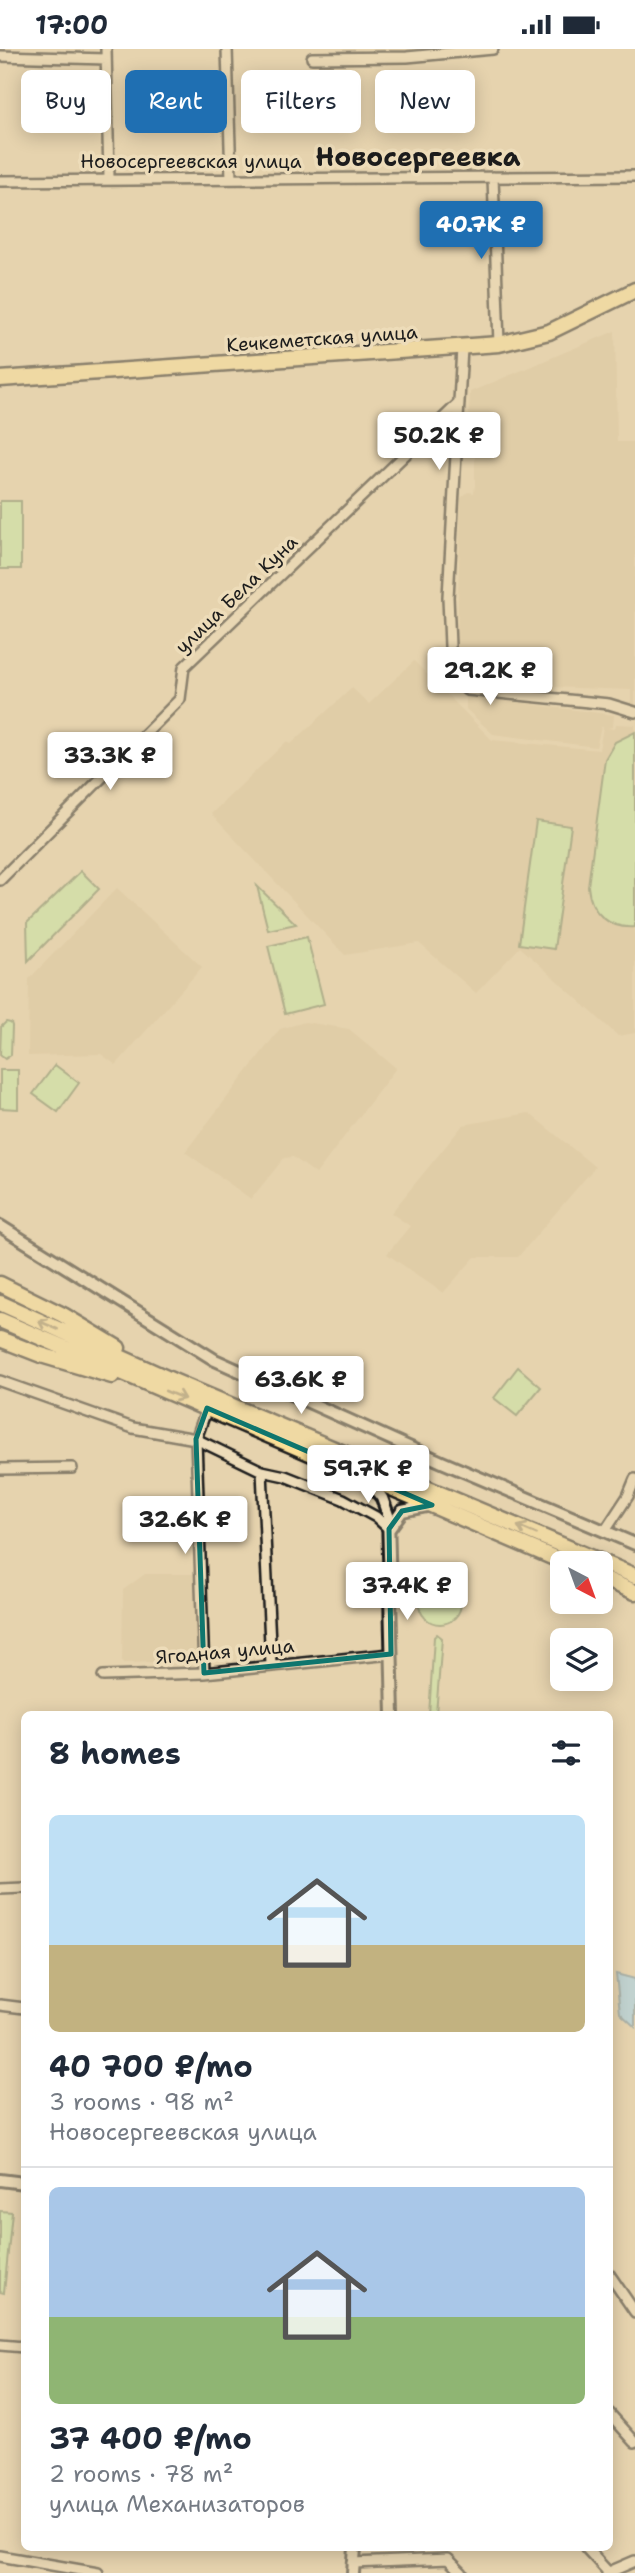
<!DOCTYPE html>
<html lang="en">
<head>
<meta charset="utf-8">
<style>
	:root { --surface:#fff; --page:#f6f6f7; --text:#1f2937; --muted:#747a83; --line:#e0e1e3; --accent:#1f6fb2 }
	body { margin:0; font-family:"Shantell Sans",sans-serif; background:var(--page); color:var(--text); height:100vh; display:flex; flex-direction:column; font-size:26px; white-space:nowrap }
	* { box-sizing:border-box; margin:0 }
	p { font-size:23px; color:var(--muted) }
	.icon { flex:none; width:38px; height:38px; fill:none; stroke:currentColor; stroke-width:2; stroke-linecap:round; stroke-linejoin:round }
	.map { position:relative; flex:1; overflow:hidden }
	.panel { position:absolute; left:21px; top:1662px; width:592px; height:840px; display:flex; flex-direction:column; background:var(--surface); border-radius:10px; box-shadow:0 4px 18px #0003 }
	.panel>* { flex:none }
	.banner { position:absolute; left:21px; top:21px; width:593px; height:63px; display:flex; gap:14px }
	.needle { width:46px; rotate:139deg }
	.controls { position:absolute; left:550px; top:1502px; display:grid; gap:14px }
	.controls a { display:grid; place-items:center; width:63px; height:63px; border-radius:10px; background:var(--surface); box-shadow:0 4px 18px #0003; font-size:35px }
	.price { position:absolute; translate:-50% -60px; padding:0 16px; border-radius:7px; background:#fff; color:#222; font-size:23px; line-height:46px; filter:drop-shadow(0 2px 4px #0008) }
	.price::after { content:''; position:absolute; left:50%; top:42px; width:21px; height:16px; margin-left:-10px; background:inherit; clip-path:polygon(0 0,100% 0,50% 100%) }
	.price.active { background:var(--accent); color:#fff }
	ul { padding:0; list-style:none }
	li { display:grid; align-content:center; gap:14px; height:371px; padding:0 28px }
	li+li { border-top:2px solid var(--line) }
	li span { display:grid; place-items:center; height:217px; border-radius:10px; color:#555 }
	li>.icon { margin-inline-start:auto }
	span .icon { width:126px; height:126px; fill:#fffc; stroke-width:1 }
	li b { font-size:30px }
	h2 { display:flex; justify-content:space-between; align-items:center; height:84px; padding:0 28px; font-size:30px }
	.tag { padding:0 24px; border-radius:10px; background:var(--surface); box-shadow:0 4px 18px #0003; font-size:24px; line-height:63px }
	.tag.active { background:var(--accent); color:#fff }
	.status { display:flex; justify-content:space-between; align-items:center; height:49px; padding:0 35px; background:var(--surface); direction:ltr }
	.status svg { height:19px; fill:currentColor }
	.map>svg:first-child { display:block }
</style>
</head>
<body>
<div class="status"><b>17:00</b><svg viewBox="0 0 49 12"><path d="M0 12V9h3v3zM5 12V6h3v6zM10 12V3h3v9zM15 12V0h3v12zM26 1h20v11H26zM47 4h2v5h-2z"/></svg></div>
<div class="map">
<svg width="635" height="2524" viewBox="0 0 635 2524">
	<rect width="100%" height="100%" fill="#e6d3ae"/>
	<filter id="ink" filterUnits="userSpaceOnUse"><feTurbulence type="fractalNoise" baseFrequency=".0143" numOctaves="2"/><feDisplacementMap in="SourceGraphic" scale="14" xChannelSelector="R" yChannelSelector="G"/><feConvolveMatrix kernelMatrix="1 2 1 2 8 2 1 2 1" color-interpolation-filters="sRGB"/></filter>
	<g filter="url(#ink)">
		<!-- built -->
		<path fill="#dac59d" d="M615,282L617,393H635V659H631V641L470,635L456,623L461,449L468,443L474,444L475,436V393H468L470,343Z
			M414,612L492,691L599,701L603,678H601L596,698L493,685L466,660V647L614,666L613,678L607,679L615,680L616,675L635,676V984L618,987L520,898L476,944L419,894L345,906L211,765L287,692L291,695L352,639L369,655Z
			M117,839L202,918L116,1016L101,1005L28,1007L29,930Z
			M305,973L349,980L396,1019L316,1125L293,1108L284,1109L251,1150L185,1103L280,980Z
			M529,1064L595,1118L518,1208H475L443,1244L387,1205L410,1177L391,1164L463,1076Z
			M145,1525H201L200,1612L122,1614L123,1541Z"/>
		<!-- green -->
		<path fill="#c2e8a2" stroke="#6f825f" stroke-width="2" d="M0,452H21V520H0Z
			M635,683V878C609,880 590,864 588,837L605,710L615,693Z
			M536,772L571,777L554,900L519,895Z
			M81,822L99,840L28,912L27,874Z
			M257,837L296,875L268,881Z
			M307,888L324,955L285,965L268,897Z
			M6,973L11,974L12,977L11,1006L5,1010L0,1006L1,978Z
			M55,1016L79,1034L58,1063L33,1045Z
			M0,1021H18V1060L0,1059Z
			M518,1318L541,1338L517,1367L494,1349Z
			M419 1554a21 21 0 1 1 42 0a21 21 0 1 1-42 0Z
			M437,1585L442,1589L436,1665L429,1666L434,1588Z
			M0,2162L12,2163L4,2244L0,2243Z"/>
		<!-- water -->
		<path fill="#95d1f5" stroke="#65899e" stroke-width="2" d="M616,1925L635,1930V1978L620,1964Z"/>
		<g fill="none" stroke-linecap="round" stroke-linejoin="round">
			<!-- minor casing -->
			<g stroke="#1c1c1c" stroke-width="14">
				<path id="minor" d="M106,0L109,129
					M227,0L231,130
					M0,7L106,10
					M312,9L407,8L493,0
					M493,128L499,295
					M0,132L635,127
					M462,299L448,548L451,622L454,629L467,641L609,655L635,663
					M0,831L180,650L184,618L458,355
					M0,1332L133,1379L196,1390L262,1422L285,1427L343,1450L376,1468L389,1480
					M0,1420L72,1419
					M262,1422L271,1616
					M605,1482L628,1447L635,1430
					M204,1624L196,1390L207,1359
					M103,1627L204,1624L391,1605
					M0,1840L24,1839
					M0,1956L24,1959
					M609,2225L635,2263
					M0,2296L24,2298
					M609,2364L635,2393
					M586,2499L609,2524
					M0,2507L98,2524
					M353,2514L448,2510L462,2524
					M607,2524L635,2512"/>
			</g>
			<!-- tertiary casing -->
			<g stroke="#1c1c1c" stroke-width="16">
				<path id="tertiary" d="M0,1177L215,1311L442,1413L635,1495
					M367,1430L382,1449L388,1466L393,1666
					M389,1480L402,1462L432,1456
					M0,2131L24,2134
					M353,2524L355,2499"/>
			</g>
			<!-- primary casing -->
			<g stroke="#1c1c1c" stroke-width="19">
				<path id="primary" d="M0,330L499,295L549,283L635,241
					M0,1235L63,1266L118,1299
					M0,1254L173,1332L635,1527
					M0,1271L566,1514
					M0,1290L41,1306L112,1327
					M600,1528L635,1543"/>
			</g>
			<!-- minor -->
			<use href="#minor" stroke="#eddcb9" stroke-width="9"/>
			<!-- tertiary -->
			<use href="#tertiary" stroke="#eddcb9" stroke-width="10"/>
			<!-- primary -->
			<use href="#primary" stroke="#fbdf96" stroke-width="14"/>
		</g>
		<!-- one-way arrows -->
		<defs><path id="oneway-shaft" d="M-6 0H5M1.5-3L5.5 0L1.5 3" fill="none" stroke-width="1.6" stroke-linecap="round" stroke-linejoin="round" transform="scale(1.75)"/></defs>
		<g stroke="#97875f">
			<use href="#oneway-shaft" transform="translate(48 1276) rotate(-156)"/>
			<use href="#oneway-shaft" transform="translate(175 1346) rotate(22)"/>
			<use href="#oneway-shaft" transform="translate(527 1481) rotate(-157)"/>
		</g>
	</g>
	<!-- marked area -->
	<path d="M0 0H635V2524H0ZM207,1359L432,1456L402,1462L389,1480L391,1605L204,1624L196,1390Z" fill="#e6d3ae" fill-opacity=".55" fill-rule="evenodd"/>
	<path fill="none" stroke="#0f766e" stroke-width="5" stroke-linejoin="round" d="M207,1359L432,1456L402,1462L389,1480L391,1605L204,1624L196,1390Z"/>
	<g text-anchor="middle" stroke-width="7" stroke-linejoin="round" paint-order="stroke">
		<!-- street labels -->
		<g font-size="19" fill="#1c1c1c" stroke="#eddcb9">
			<text x="191" y="119">Новосергеевская улица</text>
			<text transform="translate(322 289) rotate(-4)" y="7">Кечкеметская улица</text>
			<text transform="translate(236 545) rotate(-44)" y="7">улица Бела Куна</text>
			<text transform="translate(225 1602) rotate(-5)" y="7">Ягодная улица</text>
		</g>
		<!-- district labels -->
		<g font-size="26" font-weight="bold" fill="#1c1c1c" stroke="#eddcb9">
			<text x="418" y="117">Новосергеевка</text>
		</g>
	</g>
</svg>
<div class="controls">
<a><svg class="needle" viewBox="-14 -14 28 28"><path d="M0-13l5 13h-10z" fill="#e53935"/><path d="M0 13l5-13h-10z" fill="#747a83"/></svg></a>
<a><svg class="icon" aria-label="layers" viewBox="0 0 24 24"><path d="M12 4l9 5-9 5-9-5zM3 14l9 5 9-5"/></svg></a>
</div>
<b class="price active" style="left:481px;top:212px">40.7K ₽</b>
<b class="price" style="left:439px;top:423px">50.2K ₽</b>
<b class="price" style="left:490px;top:658px">29.2K ₽</b>
<b class="price" style="left:110px;top:743px">33.3K ₽</b>
<b class="price" style="left:301px;top:1367px">63.6K ₽</b>
<b class="price" style="left:368px;top:1456px">59.7K ₽</b>
<b class="price" style="left:185px;top:1507px">32.6K ₽</b>
<b class="price" style="left:407px;top:1573px">37.4K ₽</b>
<div class="banner">
<a class="tag">Buy</a>
<a class="tag active">Rent</a>
<a class="tag">Filters</a>
<a class="tag">New</a>
</div>
<section class="panel">
<h2>8 homes<svg class="icon" aria-label="filters" viewBox="0 0 24 24"><path d="M4 7h16M4 17h16"/><circle cx="9" cy="7" r="2"/><circle cx="15" cy="17" r="2"/></svg></h2>
<ul>
<li><span style="background:linear-gradient(#bfe0f5 60%,#c2b280 0)"><svg class="icon" aria-label="home" viewBox="0 0 24 24"><path d="M3 11l9-7 9 7M6 9v11h12V9"/></svg></span><div><b>40 700 ₽/mo</b><p>3 rooms · 98 m²</p><p>Новосергеевская улица</p></div></li>
<li><span style="background:linear-gradient(#a9c7e8 60%,#8fb573 0)"><svg class="icon" aria-label="home" viewBox="0 0 24 24"><path d="M3 11l9-7 9 7M6 9v11h12V9"/></svg></span><div><b>37 400 ₽/mo</b><p>2 rooms · 78 m²</p><p>улица Механизаторов</p></div></li>
</ul>
</section>
</div>
</body>
</html>
